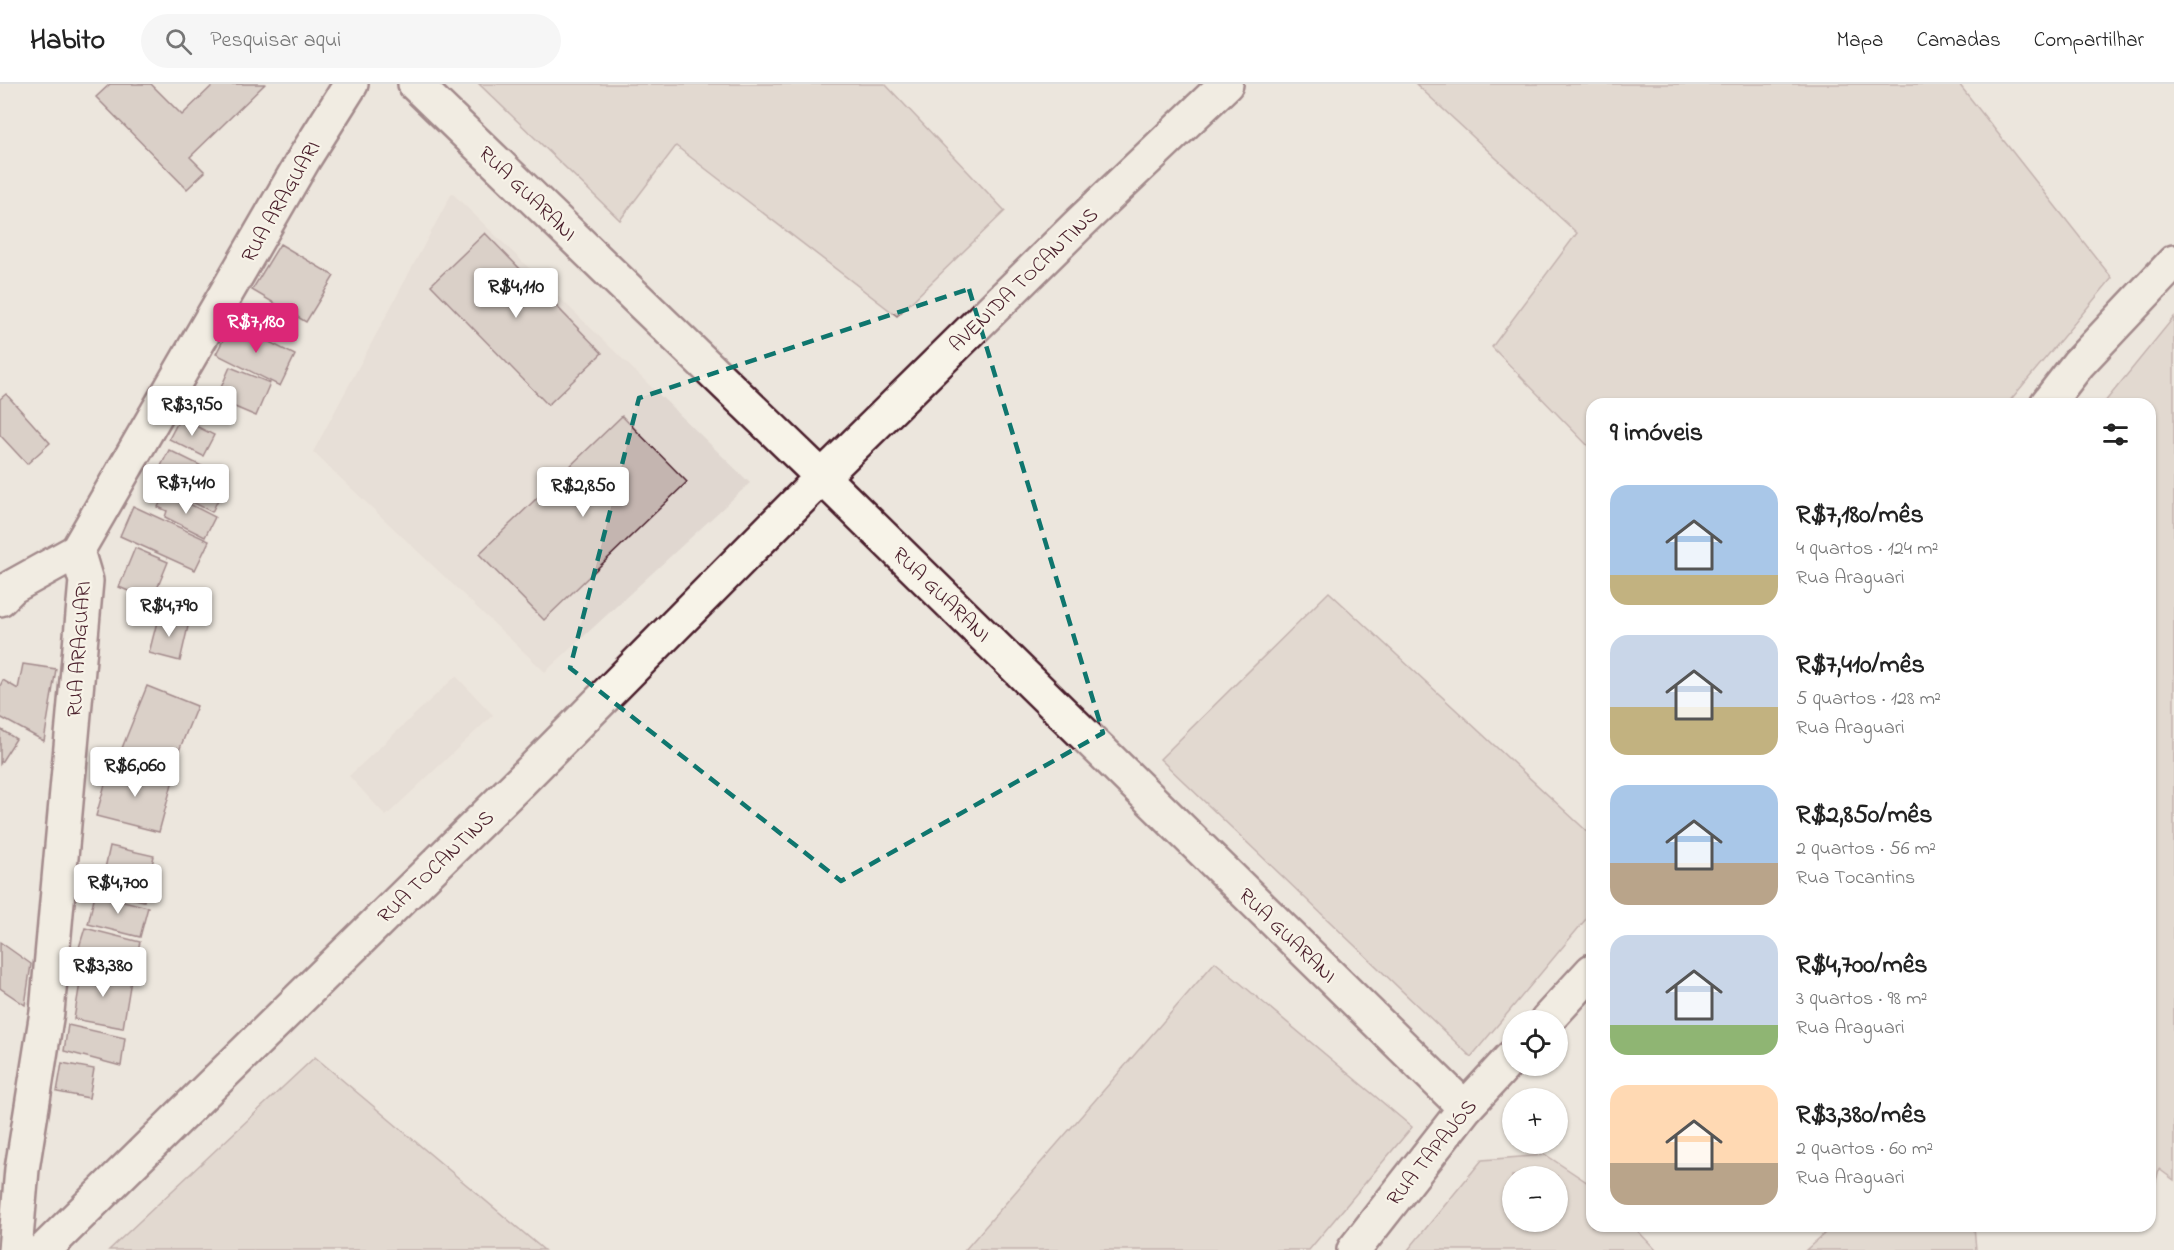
<!DOCTYPE html>
<html lang="pt">
<head>
<meta charset="utf-8">
<style>
	:root { --surface:#fff; --page:#f6f6f6; --text:#222; --muted:#767676; --line:#e0e0e0; --accent:#db2777 }
	body { margin:0; font-family:"Indie Flower",sans-serif; background:var(--page); color:var(--text); height:100vh; display:flex; flex-direction:column; font-size:22px; white-space:nowrap }
	* { box-sizing:border-box; margin:0 }
	p { font-size:20px; color:var(--muted) }
	.icon { flex:none; width:33px; height:33px; fill:none; stroke:currentColor; stroke-width:2; stroke-linecap:round; stroke-linejoin:round }
	.map { position:relative; flex:1; overflow:hidden }
	.drawer { position:absolute; left:1586px; top:314px; width:570px; height:834px; display:flex; flex-direction:column; background:var(--surface); border-radius:18px; box-shadow:0 2px 4px #0004 }
	.drawer>* { flex:none }
	.controls { position:absolute; left:1502px; top:926px; display:grid; gap:12px }
	.controls a { display:grid; place-items:center; width:66px; height:66px; border-radius:50%; background:var(--surface); box-shadow:0 2px 4px #0004; font-size:30px }
	.price { position:absolute; translate:-50% -51px; padding:0 14px; border-radius:6px; background:#fff; color:#222; font-size:20px; line-height:39px; filter:drop-shadow(0 2px 3px #0008) }
	.price::after { content:''; position:absolute; left:50%; top:36px; width:18px; height:14px; margin-left:-9px; background:inherit; clip-path:polygon(0 0,100% 0,50% 100%) }
	.price.selected { background:var(--accent); color:#fff }
	ul { padding:0; list-style:none }
	li { display:flex; align-items:center; gap:18px; height:150px; padding:0 24px }
	li span { display:grid; place-items:center; flex:none; width:168px; height:120px; border-radius:18px; color:#555 }
	li>.icon { margin-inline-start:auto }
	span .icon { width:72px; height:72px; fill:#fffc; stroke-width:1 }
	li b { font-size:26px }
	h2 { display:flex; justify-content:space-between; align-items:center; height:72px; padding:0 24px; font-size:26px }
	header { display:flex; align-items:center; gap:36px; box-sizing:border-box; height:84px; padding:0 30px; background:var(--surface); border-bottom:2px solid var(--line) }
	header strong { font-size:28px }
	nav { display:flex; gap:33px; margin-inline-start:auto; font-size:21px }
	.search { width:420px; height:54px; background:var(--page); display:flex; align-items:center; gap:15px; box-sizing:border-box; padding:0 21px; border-radius:33px; color:var(--muted); font-size:22px }
	.map>svg:first-child { display:block }
</style>
</head>
<body>
<header>
<strong>Habito</strong>
<div class="search"><svg class="icon" aria-label="search" viewBox="0 0 24 24"><circle cx="10" cy="10" r="6"/><path d="M15 15l6 6"/></svg>Pesquisar aqui</div>
<nav><a>Mapa</a><a>Camadas</a><a>Compartilhar</a></nav>
</header>
<div class="map">
<svg width="2174" height="1166" viewBox="0 0 2174 1166">
	<rect width="100%" height="100%" fill="#ece6dd"/>
	<filter id="ink" filterUnits="userSpaceOnUse"><feTurbulence type="fractalNoise" baseFrequency=".0167" numOctaves="2"/><feDisplacementMap in="SourceGraphic" scale="12" xChannelSelector="R" yChannelSelector="G"/><feConvolveMatrix kernelMatrix="1 2 1 2 8 2 1 2 1" color-interpolation-filters="sRGB"/></filter>
	<g filter="url(#ink)">
		<!-- built -->
		<path fill="#e0d7d0" d="M452,109L750,399L545,588L313,368Z
			M456,592L493,631L386,732L349,692Z"/>
		<!-- green -->
		<path fill="#d5c9c2" stroke="#907476" stroke-width="1.5" fill-rule="evenodd" d="M479,0H885L1005,127L897,232L676,62L620,136Z
			M1416,0H1959L2112,194L2008,319L1592,320L1591,365L1492,263L1577,149Z
			M2174,233V1096L2159,1085L2150,1121V320L2104,319Z
			M1329,508L1591,751V829L1471,973L1160,675Z
			M1215,878L1412,1043L1309,1166H965Z
			M315,973L544,1166H109Z
			M1546,1071L1591,1101L1592,1142H1633L1656,1166H1408L1482,1076ZM1512,1092H1557V1137H1512Z
			M1833,1142H1974L1976,1166H1806Z"/>
		<!-- building -->
		<path fill="#c4b5b0" stroke="#4a1f2b" stroke-width="1.5" d="M110,0H151L182,31L214,0H265L190,73L205,88L187,105L96,13Z
			M485,149L602,269L548,321L431,201Z
			M280,160L334,192L306,238L252,206Z
			M232,239L295,271L280,302L216,270Z
			M230,283L270,299L256,332L216,315Z
			M6,310L50,359L27,380L0,351V315Z
			M622,332L687,398L544,536L479,470Z
			M180,334L214,351L203,372L169,355Z
			M169,366L228,395L212,428L153,398Z
			M166,408L215,433L205,453L165,433L167,427L158,423Z
			M133,422L209,457L195,486L120,452Z
			M135,464L168,478L152,517L119,503Z
			M159,530L189,538L180,577L149,569Z
			M23,580L56,585L44,657L0,633V602L3,596L18,605Z
			M147,602L197,622L172,684L122,664Z
			M0,645L16,655L0,680Z
			M111,679L173,696L159,748L96,732Z
			M110,762L154,772L144,817L126,813L128,804L102,798Z
			M95,810L148,823L140,853L88,840Z
			M85,844L140,858L132,890L77,870Z
			M0,858L31,880L25,921L0,904Z
			M87,884L132,890L123,944L74,935L81,893H85Z
			M68,941L125,954L121,982L64,967Z
			M62,979L94,985L89,1014L57,1008Z"/>
		<g fill="none" stroke-linecap="round" stroke-linejoin="round">
			<!-- street casing -->
			<g stroke="#4a1f2b" stroke-width="38">
				<path id="street" d="M415,0L822,393L1465,1024
					M2047,320L2078,280L2174,178
					M0,515L12,503L77,467
					M1547,936L1592,887
					M15,1166L22,1085L47,928L86,497L77,467L305,73L351,0
					M44,1166L521,697L822,393L1081,138L1226,0
					M1354,1166L1465,1024L1512,973"/>
			</g>
			<!-- street -->
			<use href="#street" stroke="#f7f3e8" stroke-width="33"/>
		</g>
	</g>
	<!-- marked area -->
	<path d="M0 0H2174V1166H0ZM969,205L1103,649L841,797L570,584L639,314Z" fill="#ece6dd" fill-opacity=".55" fill-rule="evenodd"/>
	<path fill="none" stroke="#0f766e" stroke-width="4.5" stroke-dasharray="12 8" stroke-linejoin="round" d="M969,205L1103,649L841,797L570,584L639,314Z"/>
	<g text-anchor="middle" stroke-width="4.5" stroke-linejoin="round" paint-order="stroke">
		<!-- street labels -->
		<g font-size="21" fill="#4a1f2b" stroke="#f7f3e8">
			<text transform="translate(528 109) rotate(44)" y="7">RUA GUARANI</text>
			<text transform="translate(280 117) rotate(-60)" y="7">RUA ARAGUARI</text>
			<text transform="translate(1023 195) rotate(-44)" y="7">AVENIDA TOCANTINS</text>
			<text transform="translate(942 510) rotate(44)" y="7">RUA GUARANI</text>
			<text transform="translate(78 565) rotate(-86)" y="7">RUA ARAGUARI</text>
			<text transform="translate(435 782) rotate(-44)" y="7">RUA TOCANTINS</text>
			<text transform="translate(1288 851) rotate(44)" y="7">RUA GUARANI</text>
			<text transform="translate(1431 1068) rotate(-51)" y="7">RUA TAPAJÓS</text>
		</g>
	</g>
</svg>
<div class="controls">
<a><svg class="icon" aria-label="locate" viewBox="0 0 24 24"><circle cx="12" cy="12" r="6"/><path d="M12 2v4M12 18v4M2 12h4M18 12h4"/></svg></a>
<a>+</a>
<a>−</a>
</div>
<b class="price" style="left:516px;top:235px">R$4,110</b>
<b class="price selected" style="left:256px;top:270px">R$7,180</b>
<b class="price" style="left:192px;top:353px">R$3,950</b>
<b class="price" style="left:186px;top:431px">R$7,410</b>
<b class="price" style="left:583px;top:434px">R$2,850</b>
<b class="price" style="left:169px;top:554px">R$4,790</b>
<b class="price" style="left:135px;top:714px">R$6,060</b>
<b class="price" style="left:118px;top:831px">R$4,700</b>
<b class="price" style="left:103px;top:914px">R$3,380</b>
<section class="drawer">
<h2>9 imóveis<svg class="icon" aria-label="filters" viewBox="0 0 24 24"><path d="M4 7h16M4 17h16"/><circle cx="9" cy="7" r="2"/><circle cx="15" cy="17" r="2"/></svg></h2>
<ul>
<li><span style="background:linear-gradient(#a9c7e8 75%,#c2b280 0)"><svg class="icon" aria-label="home" viewBox="0 0 24 24"><path d="M3 11l9-7 9 7M6 9v11h12V9"/></svg></span><div><b>R$7,180/mês</b><p>4 quartos · 124 m²</p><p>Rua Araguari</p></div></li>
<li><span style="background:linear-gradient(#c9d6e8 60%,#c2b280 0)"><svg class="icon" aria-label="home" viewBox="0 0 24 24"><path d="M3 11l9-7 9 7M6 9v11h12V9"/></svg></span><div><b>R$7,410/mês</b><p>5 quartos · 128 m²</p><p>Rua Araguari</p></div></li>
<li><span style="background:linear-gradient(#a9c7e8 65%,#b9a48a 0)"><svg class="icon" aria-label="home" viewBox="0 0 24 24"><path d="M3 11l9-7 9 7M6 9v11h12V9"/></svg></span><div><b>R$2,850/mês</b><p>2 quartos · 56 m²</p><p>Rua Tocantins</p></div></li>
<li><span style="background:linear-gradient(#c9d6e8 75%,#8fb573 0)"><svg class="icon" aria-label="home" viewBox="0 0 24 24"><path d="M3 11l9-7 9 7M6 9v11h12V9"/></svg></span><div><b>R$4,700/mês</b><p>3 quartos · 98 m²</p><p>Rua Araguari</p></div></li>
<li><span style="background:linear-gradient(#ffd9b3 65%,#b9a48a 0)"><svg class="icon" aria-label="home" viewBox="0 0 24 24"><path d="M3 11l9-7 9 7M6 9v11h12V9"/></svg></span><div><b>R$3,380/mês</b><p>2 quartos · 60 m²</p><p>Rua Araguari</p></div></li>
</ul>
</section>
</div>
</body>
</html>
